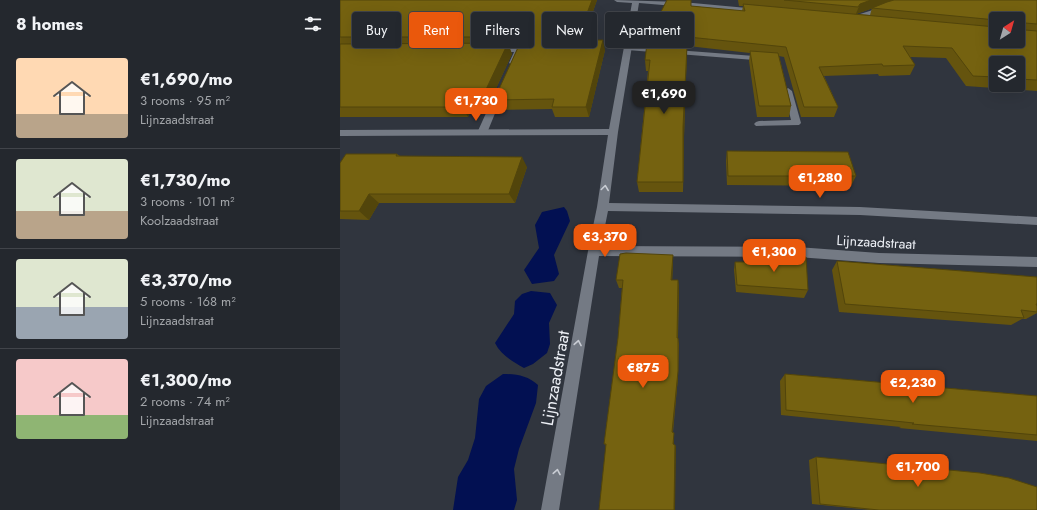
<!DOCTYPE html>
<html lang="en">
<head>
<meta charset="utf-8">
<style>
	:root { --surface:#24282e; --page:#2c3036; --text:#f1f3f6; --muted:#a3a6aa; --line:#41444a; --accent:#ea580c }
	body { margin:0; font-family:Jost,sans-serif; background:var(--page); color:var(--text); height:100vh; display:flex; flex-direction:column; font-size:15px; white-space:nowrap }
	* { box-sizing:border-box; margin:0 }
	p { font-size:13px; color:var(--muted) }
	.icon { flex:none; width:22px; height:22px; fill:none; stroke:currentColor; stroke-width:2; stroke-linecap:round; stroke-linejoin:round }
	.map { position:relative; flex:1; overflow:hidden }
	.sheet { display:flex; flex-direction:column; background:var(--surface); width:340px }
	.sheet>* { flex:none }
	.banner { position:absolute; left:12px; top:12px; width:380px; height:36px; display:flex; gap:8px }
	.needle { width:26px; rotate:37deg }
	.controls { position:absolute; left:649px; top:12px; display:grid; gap:8px }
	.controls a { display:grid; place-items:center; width:36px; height:36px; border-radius:4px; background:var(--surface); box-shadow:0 4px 16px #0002,0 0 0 1px var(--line); font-size:20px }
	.price { position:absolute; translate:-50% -34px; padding:0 9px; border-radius:8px; background:var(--accent); color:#fff; font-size:13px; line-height:26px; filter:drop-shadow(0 1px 2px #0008) }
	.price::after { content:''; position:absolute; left:50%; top:24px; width:12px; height:9px; margin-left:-6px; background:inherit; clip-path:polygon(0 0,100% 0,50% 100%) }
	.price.current { background:#222; color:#fff }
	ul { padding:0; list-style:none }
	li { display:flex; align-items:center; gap:12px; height:100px; padding:0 16px }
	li+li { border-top:1px solid var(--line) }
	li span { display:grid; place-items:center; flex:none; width:112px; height:80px; border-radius:4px; color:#555 }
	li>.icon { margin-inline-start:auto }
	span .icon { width:48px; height:48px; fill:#fffc; stroke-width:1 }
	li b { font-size:17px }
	h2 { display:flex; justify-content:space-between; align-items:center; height:48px; padding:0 16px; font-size:17px }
	.pill { padding:0 14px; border-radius:4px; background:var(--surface); box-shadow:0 4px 16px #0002,0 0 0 1px var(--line); font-size:14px; line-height:36px }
	.pill.current { background:var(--accent); color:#fff }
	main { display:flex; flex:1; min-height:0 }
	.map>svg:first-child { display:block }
</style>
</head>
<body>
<main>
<section class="sheet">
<h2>8 homes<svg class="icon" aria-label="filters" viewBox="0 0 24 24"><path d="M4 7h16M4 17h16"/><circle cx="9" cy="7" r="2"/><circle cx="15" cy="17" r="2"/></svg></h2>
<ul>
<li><span style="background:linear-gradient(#ffd9b3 70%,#b9a48a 0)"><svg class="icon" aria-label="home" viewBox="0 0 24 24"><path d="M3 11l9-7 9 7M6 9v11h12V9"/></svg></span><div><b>€1,690/mo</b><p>3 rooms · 95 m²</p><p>Lijnzaadstraat</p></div></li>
<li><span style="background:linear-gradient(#dfe7d0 65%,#b9a48a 0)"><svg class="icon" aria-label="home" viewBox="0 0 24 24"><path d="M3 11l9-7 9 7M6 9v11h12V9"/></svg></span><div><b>€1,730/mo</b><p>3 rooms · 101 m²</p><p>Koolzaadstraat</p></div></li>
<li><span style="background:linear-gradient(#dfe7d0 60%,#9aa5b1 0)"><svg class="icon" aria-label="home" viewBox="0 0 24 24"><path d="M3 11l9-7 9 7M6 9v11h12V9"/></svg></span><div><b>€3,370/mo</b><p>5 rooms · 168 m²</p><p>Lijnzaadstraat</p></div></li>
<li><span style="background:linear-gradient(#f6c9c9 70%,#8fb573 0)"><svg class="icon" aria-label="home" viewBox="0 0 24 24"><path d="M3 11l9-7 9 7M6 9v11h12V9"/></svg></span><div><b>€1,300/mo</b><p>2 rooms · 74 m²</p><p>Lijnzaadstraat</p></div></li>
</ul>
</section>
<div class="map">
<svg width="697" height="510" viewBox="0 0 697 510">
	<rect width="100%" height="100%" fill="#30353e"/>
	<!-- water -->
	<path fill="#021052" d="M224,207L227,211L230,221L214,255L219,274L214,281L192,284L184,270L199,248L195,225L202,212Z
		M191,291L210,293L217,305L209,323L210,344L207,353L193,364L184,368C173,362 161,355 155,343L174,314L175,301L182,294Z
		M163,374C177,374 188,376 198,385L196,403L179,449L174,469L177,500L174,510H113L118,477L128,460L135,438L139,399L146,386Z"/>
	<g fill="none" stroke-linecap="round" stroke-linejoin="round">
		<!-- service -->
		<path fill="#747a84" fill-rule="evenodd" d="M284,46L426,57L430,59L426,61L287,50L283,48Z
			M152,48H179L183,50L177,63L173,65L169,63L174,52H155L151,50Z
			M161,86L165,89L147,133L145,135H139L137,133L157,89Z
			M448,88L452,91L461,123L459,125L416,126L414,124L416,122L419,121L451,120L444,91Z"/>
		<!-- minor -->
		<path fill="#747a84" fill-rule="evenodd" d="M274,0L342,2L418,9L422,11L418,13L299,3L278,132L269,203L520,207L697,217V225L520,215L268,211L261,246L457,247L539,253L697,257V267L539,263L457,257L259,256L219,510H201L248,251L257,207L268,135L0,136V130L269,129L292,3L277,2Z
			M566,0H577L523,18L522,23H519L515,21L517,15L539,8Z"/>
	</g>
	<!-- wall -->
	<path fill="#65540e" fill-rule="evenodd" d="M0,0H257L243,40L265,50L249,117H215L212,109L159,110L154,100L178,47H169L172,54L146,110H131L128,117H0Z
		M398,0H697V91L626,86L606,58L570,57L575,65L570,75L539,76L538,74L484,76L498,107L494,117H461L444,57L439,56L451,106L449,117H417L409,61L410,53L348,46L347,49L344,137L343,192H299L297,182L308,71H306L305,60L309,43L308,37L351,6L402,11L403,6H399ZM536,7L532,8L530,15L516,14ZM656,19H678L656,41ZM656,63H678V85H656Z
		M387,151L516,176L511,186L387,185L386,161Z
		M57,154L60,156L187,167L175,203H39L29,220L0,219V163Z
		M437,255L468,290L464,298L396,292L394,270L395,262H435Z
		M497,261L697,277V313L686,319H682L671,325L499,312L492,270Z
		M333,263L332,280H338L339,288L338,338L339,344L338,377L333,432L334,433V445H335L336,447L266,445L264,444L278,338L282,288H279L276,280Z
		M445,374L697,396V441L559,428L561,427L441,415L440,381Z
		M476,457L697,510H531L472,504L469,460Z"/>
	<!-- shaded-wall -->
	<path fill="#52450b" d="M252,0H257L239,50L237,40Z
		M531,0H565L539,6L516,14L515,16L520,4Z
		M263,40L265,50L249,117L246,107Z
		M168,43L172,54L146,110L141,100Z
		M347,46L344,137L343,192V127Z
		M126,100L131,110L128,117L122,107Z
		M182,157L187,167L175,203L169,194Z
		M29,194L39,203L29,220L19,211Z
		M333,255V263L332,288L331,280Z
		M338,280L339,288L337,345V338Z
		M338,338V377L332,436V432Z
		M334,433V447L333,444Z
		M335,445L336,447L335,510H334Z"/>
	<!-- building -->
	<path fill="#756210" stroke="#52450b" d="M0,0H252L237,40H263L246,107H212L214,99L154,100L181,41L176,37H0Z
		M327,0H351V6L405,11L403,4L656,27V41H678V19H656V20L532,8L547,2L554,0H697V24L685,23L683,28L685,30L697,31V80L678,79V63H656V77L633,76L612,48L563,46L575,65L543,66L542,64L479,67L498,107H464L446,47L348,37V39L308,37Z
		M444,0H531L520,4L518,7Z
		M168,43L141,100H126L122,107H0V44Z
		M307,43L347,46L343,127V182H297L310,60H305Z
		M410,51L438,53L451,106H419Z
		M387,151L508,152L516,176H388Z
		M6,154H57L56,156L182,157L169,194H29L19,211H0V163Z
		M286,253L333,255L331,280H338L337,338H338V371L332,432L334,433L333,444L335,445L334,510H259L266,444H264L278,338L283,280H276L280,254Z
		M437,255L466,257L468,290L397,285L395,262H438Z
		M497,261L697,277V304H696L697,306V312L681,310L684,318L505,304Z
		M445,374L697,396V435L572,424L574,423L446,410Z
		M476,457L640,473L669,478L697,487V510H539L480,504Z"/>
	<!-- one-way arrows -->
	<defs><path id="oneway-chevron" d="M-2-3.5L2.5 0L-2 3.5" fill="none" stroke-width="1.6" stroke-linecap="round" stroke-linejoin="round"/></defs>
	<g stroke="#c9cdd4">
		<use href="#oneway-chevron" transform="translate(265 188) rotate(-82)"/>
		<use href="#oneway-chevron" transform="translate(238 343) rotate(-80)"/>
		<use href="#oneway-chevron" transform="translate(217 472) rotate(-80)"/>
	</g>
	<g text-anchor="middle" stroke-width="3.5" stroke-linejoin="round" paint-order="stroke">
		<!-- street labels -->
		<g font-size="14" fill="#edf0f6" stroke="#30353e">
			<text transform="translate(536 242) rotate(3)" y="5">Lijnzaadstraat</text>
		</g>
		<!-- near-street labels -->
		<g font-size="17" fill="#edf0f6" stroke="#30353e">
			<text transform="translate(215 378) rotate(-80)" y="6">Lijnzaadstraat</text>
		</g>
	</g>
</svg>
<div class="controls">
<a><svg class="needle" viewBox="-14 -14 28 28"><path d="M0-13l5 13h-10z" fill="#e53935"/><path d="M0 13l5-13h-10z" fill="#a3a6aa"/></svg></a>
<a><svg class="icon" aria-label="layers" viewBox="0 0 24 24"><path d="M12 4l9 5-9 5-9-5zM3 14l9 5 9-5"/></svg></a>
</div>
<b class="price current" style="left:324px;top:115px">€1,690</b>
<b class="price" style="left:136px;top:122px">€1,730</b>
<b class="price" style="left:480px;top:199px">€1,280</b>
<b class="price" style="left:265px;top:258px">€3,370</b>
<b class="price" style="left:434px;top:273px">€1,300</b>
<b class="price" style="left:303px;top:389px">€875</b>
<b class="price" style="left:573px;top:404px">€2,230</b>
<b class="price" style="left:578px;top:488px">€1,700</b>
<div class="banner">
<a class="pill">Buy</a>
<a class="pill current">Rent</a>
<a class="pill">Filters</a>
<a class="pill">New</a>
<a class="pill">Apartment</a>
</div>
</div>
</main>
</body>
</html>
